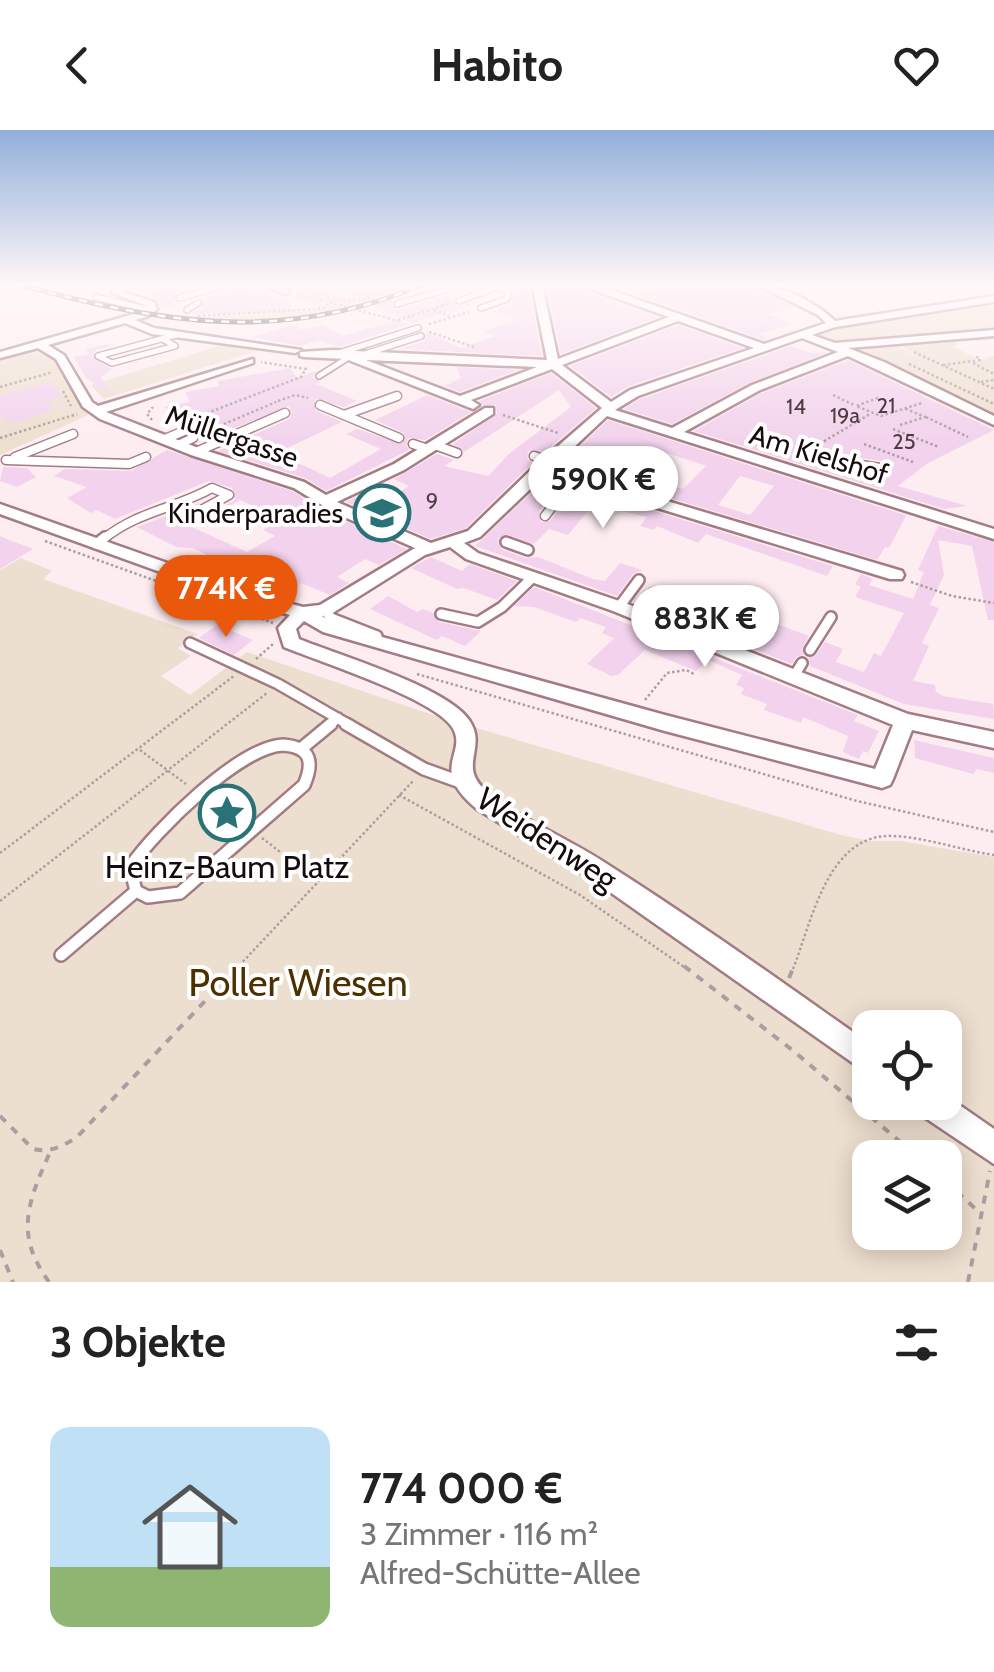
<!DOCTYPE html>
<html lang="de">
<head>
<meta charset="utf-8">
<style>
	:root { --surface:#fff; --page:#f6f6f6; --text:#222; --muted:#767676; --line:#e0e0e0; --accent:#ea580c }
	body { margin:0; font-family:Cabin,sans-serif; background:var(--page); color:var(--text); height:100vh; display:flex; flex-direction:column; font-size:38px; white-space:nowrap }
	* { box-sizing:border-box; margin:0 }
	p { font-size:32px; color:var(--muted) }
	.icon { flex:none; width:55px; height:55px; fill:none; stroke:currentColor; stroke-width:2; stroke-linecap:round; stroke-linejoin:round }
	.map { position:relative; height:1152px; overflow:hidden }
	.sheet { display:flex; flex-direction:column; background:var(--surface); flex:1 }
	.sheet>* { flex:none }
	.buttons { position:absolute; left:852px; top:880px; display:grid; gap:20px }
	.buttons a { display:grid; place-items:center; width:110px; height:110px; border-radius:20px; background:var(--surface); box-shadow:0 5px 25px #0003; font-size:50px }
	.price { position:absolute; translate:-50% -85px; padding:0 22px; border-radius:35px; background:#fff; color:#222; font-size:32px; line-height:65px; filter:drop-shadow(0 2px 5px #0008) }
	.price::after { content:''; position:absolute; left:50%; top:60px; width:30px; height:22px; margin-left:-15px; background:inherit; clip-path:polygon(0 0,100% 0,50% 100%) }
	.price.on { background:var(--accent); color:#fff }
	ul { padding:0; list-style:none }
	li { display:flex; align-items:center; gap:30px; height:250px; padding:0 50px }
	li+li { border-top:2px solid var(--line) }
	li span { display:grid; place-items:center; flex:none; width:280px; height:200px; border-radius:20px; color:#555 }
	li>.icon { margin-inline-start:auto }
	span .icon { width:120px; height:120px; fill:#fffc; stroke-width:1 }
	li b { font-size:42px }
	h2 { display:flex; justify-content:space-between; align-items:center; height:120px; padding:0 50px; font-size:42px }
	header { display:flex; justify-content:space-between; align-items:center; height:130px; padding:0 50px; background:var(--surface); font-size:45px; font-weight:800 }
	.map>svg:first-child { display:block }
</style>
</head>
<body>
<header><svg class="icon" aria-label="back" viewBox="0 0 24 24"><path d="M15 5l-7 7 7 7"/></svg>Habito<svg class="icon" aria-label="heart" viewBox="0 0 24 24"><path d="M12 20l-8-8c-3-5 5-10 8-4 3-6 11-1 8 4z"/></svg></header>
<div class="map">
<svg width="994" height="1152" viewBox="0 0 994 1152">
	<rect width="100%" height="100%" fill="#feedf0"/>
	<!-- green -->
	<path fill="#eddfcf" fill-rule="evenodd" d="M284,154H314L358,172L420,154C351,184 226,203 149,185C162,180 187,187 204,187C245,187 285,184 325,178L333,170L327,169L320,178L281,163L310,167Z
		M994,176V201L832,214L812,206C871,187 932,180 994,176Z
		M994,204V210L956,212L958,215L953,216L976,228L971,233L994,226V258L985,256L994,260V286L842,220L891,214L919,226L899,215Z
		M222,215L260,220L103,269L91,255Z
		M39,222L57,228L88,285L0,325V229Z
		M21,428L52,441L43,449L198,504L178,518L191,526L161,546L190,565L247,522L439,587L841,705L869,711H901L994,727V1152H0V440ZM870,898H945V972H870ZM870,1028H945V1102H870Z"/>
	<!-- building -->
	<path fill="#f2d2ec" fill-rule="evenodd" d="M140,154H204L175,163V173L188,172L170,177H160L155,168L132,161Z
		M235,154L290,172L294,183L192,184L203,177L202,168L231,160Z
		M399,154L419,161L393,169L391,175L396,180L462,162L453,169L457,177L500,165L413,193L328,156Z
		M520,154H528L542,226L400,219L425,211L426,202L461,218L496,206L484,201L516,190L492,181L511,174L513,157Z
		M546,154H582L586,162L658,187L561,224Z
		M606,154H752L794,177L769,184L793,194L758,204L769,208L764,210Z
		M398,190L409,194L339,217L320,210L300,216L252,207L297,194L299,200L323,195L343,206Z
		M678,195L743,218L629,256L611,267L570,236Z
		M107,214L110,216L96,220L92,226L112,239L101,247L110,265L86,248L74,227L90,224L84,220Z
		M791,216L811,223L828,222L751,252L672,294L624,279L640,269Z
		M848,230L994,300L928,333L898,356L967,376L944,379L694,301L762,263ZM840,325L882,331L887,340L880,345L840,339L835,332Z
		M456,237L518,240L460,262L445,256L461,248Z
		M290,238L297,248L315,241L313,248L321,252L316,254L357,271L344,277L316,269L315,280L342,292L277,323L330,348L381,319L346,304L357,299L403,314L404,303L375,290L427,265L471,282L425,310L409,308L406,315L409,320L326,361L305,348L218,321L289,289L292,283L289,276L217,305L205,298L202,289L190,290L164,277L190,272L185,262L219,256L217,251Z
		M551,243L596,278L545,322L528,321L527,328L532,333L466,398L431,409L346,372L362,364L380,375L409,356L394,349L437,324L454,330L444,336L488,346L510,323L571,277L559,260L464,322L453,314L497,284L496,275H483L479,271Z
		M51,252L63,266L47,273L54,279L22,291L8,292L0,285V266Z
		M608,290L905,385L906,386L889,418L885,417L877,430L560,335ZM658,320L706,336L683,359L654,351L658,347L642,342ZM740,346L774,356L750,385L718,375Z
		M167,320L292,361L334,386L407,419L379,435L365,429L337,447L349,453L330,465L301,453L293,459L234,430L226,435L193,418L176,417L137,397L199,373L197,383L207,386L235,370L232,358L209,351L115,389L97,380L91,383L67,368L87,357L54,346L65,339L131,341ZM240,370L282,389L263,400L275,406L247,422L192,397Z
		M3,337L27,338L36,347L17,357L0,351Z
		M547,348L833,436L827,446L706,404L698,413L657,396L654,400L640,396L647,387L594,374L568,405L549,399L534,414L506,404L499,408L498,414L503,420L526,428L538,427L593,449L605,451L620,433L642,440L633,444L617,466L475,416ZM561,361L566,366L565,373L550,391L541,392L539,381L554,363Z
		M938,396L994,412V490H988L972,416L938,410L944,445L930,475L939,478L922,513L929,516L913,551L935,555L936,562L943,566L993,574L994,589L904,574L810,536L808,528L816,525L825,512L843,519L836,532L864,542L874,523L881,526L904,483L855,467L861,457L855,454L861,444L873,449L869,455L913,469L924,442L918,440Z
		M0,406L12,411L33,419L0,439Z
		M431,427L462,441L470,434L517,451L497,470L464,458L457,459L411,438Z
		M534,457L858,585L854,591L879,601L868,623L863,621L859,629L843,622L848,606L803,587L801,593L764,580L767,574L741,564L744,558L736,555L742,545L708,530L696,541L645,520L618,545L611,546L587,534L614,508L602,503L606,497L580,488L576,492L534,477L514,476Z
		M661,462L707,481L715,471L809,506L802,519L804,525L797,526L792,534L652,479Z
		M388,466L417,482L423,479L433,483L439,492L481,501L465,516L442,506L437,510L370,479Z
		M217,495L253,510L234,525L199,508Z
		M914,610L994,628V643L977,639L973,644L915,628Z"/>
	<g fill="none" stroke-linecap="round" stroke-linejoin="round">
		<!-- lane-far3 casing -->
		<g stroke="#a27b83" stroke-width="8">
			<path id="lane-far3" d="M96,167L150,180
				M179,168L229,154
				M459,171L506,154
				M397,174L462,155L482,163
				M481,178L507,169L508,161L498,157
				M187,180L198,173
				M163,209L175,216L112,233L98,226L176,205
				M339,223L418,198
				M365,224L421,206
				M319,246L349,227"/>
		</g>
		<!-- lane-far2 casing -->
		<g stroke="#a27b83" stroke-width="11">
			<path id="lane-far2" d="M320,275L399,308
				M344,285L397,266
				M165,309L198,295
				M413,314L428,319
				M178,315L193,308
				M435,315L457,323
				M196,322L285,283
				M534,326L549,331
				M15,327L73,304
				M6,330L129,334L146,327
				M842,332L880,338
				M545,386L559,368
				M102,410C140,380 172,380 212,358L229,365L203,379"/>
		</g>
		<!-- lane-far1 casing -->
		<g stroke="#a27b83" stroke-width="14">
			<path id="lane-far1" d="M506,412L528,420
				M96,414L105,407
				M619,477L639,450
				M325,480L331,488L377,506
				M441,484L478,492L502,477L531,449
				M638,484L653,464
				M190,513L278,554L351,596
				M810,520L831,487
				M793,548L802,533
				M328,596L338,588"/>
		</g>
		<!-- lane casing -->
		<g stroke="#a27b83" stroke-width="16">
			<path id="lane" d="M346,594L424,639L463,653
				M283,615C311,617 314,632 304,655L180,763L148,767L136,761L130,737C155,701 239,617 283,615Z
				M302,618L331,594
				M61,825L136,761"/>
		</g>
		<!-- street casing -->
		<g stroke="#a27b83" stroke-width="5">
			<path id="street" d="M124,154H136L124,162L154,172L157,179L149,186L135,190L154,198L301,220L295,223L152,204L125,193L48,215L64,225L92,272L98,276L253,229V233L106,282L201,319L304,352L326,365L394,334L485,278H493V284L404,340L337,372L431,413L468,401L536,335L602,278L552,239L471,270L479,275L473,279L346,229L304,227L300,226V222L333,220L547,230L532,154H542L558,229L669,187L587,158L586,154H594L764,214L826,193L818,185L755,154C780,154 817,173 835,191L994,166V172L835,197L812,205L835,213L994,200V206L848,218L884,232L994,286V295L848,226L760,260L684,302L994,399V409L607,286L553,337L902,441L904,445L902,449H890L546,344L480,407L464,413L478,423L625,473L908,584L994,602V618L912,600L893,649L890,655L882,658L665,601L323,502L304,491L296,499L299,509C338,525 447,557 469,590C489,619 454,637 490,664C526,692 569,709 607,734C697,791 783,853 870,914V945L593,750L477,679C427,638 469,623 452,597C433,568 320,532 284,517L278,498L290,485L246,473L0,384V374L258,465L303,477L320,475L415,418L335,383L294,358L191,325L100,289L83,277L56,229L38,218L0,228V222L141,182L147,176L111,162ZM678,191L754,218L630,260L611,272L562,235ZM802,208L838,222L752,255L672,298L615,280L638,266ZM366,230L537,237L460,266ZM450,417L466,429L613,481L893,595L875,639L665,585L335,494L322,486L331,484L425,425Z
				M262,154H276L290,161L285,164Z
				M945,965L994,999V1034L918,983L914,972H945Z"/>
		</g>
		<!-- path-far1 -->
		<path stroke="#ac9da0" stroke-width="2.5" stroke-dasharray="2.5 2.5" stroke-linecap="butt" d="M300,154L331,169
			M334,160L350,154
			M296,163L398,191
			M434,180L449,186
			M198,186L317,179L326,177L329,170H362L412,154
			M398,190L448,174
			M429,194L469,182
			M429,202L474,217
			M914,222L994,259
			M973,233L994,244
			M909,234L994,274
			M943,235L980,230L975,225
			M981,252L994,250
			M0,257L53,242
			M63,261L71,276
			M833,265L854,275
			M878,268L856,276L881,286L922,273
			M278,271L295,265L308,268
			M202,285L301,247L306,239L261,232
			M503,285L558,303
			M926,287L968,307
			M152,290L147,284L153,277
			M900,295L925,287L904,278
			M893,299L939,317
			M210,300L276,272
			M0,308L77,284
			M864,314L913,332
			M811,319L870,284
			M813,319L834,326
			M45,411L273,493
			M911,452L952,466L994,473
			M256,529L273,514
			M417,544L857,671L994,702
			M645,570L667,543L686,540L694,544
			M140,620L186,654
			M399,665L580,765L687,839
			M262,708L318,751
			M0,723L234,546
			M0,771L267,563
			M236,839L413,651
			M793,839C812,791 828,702 894,706C928,708 961,720 994,725"/>
		<!-- path -->
		<path stroke="#ac9da0" stroke-width="4" stroke-dasharray="8 8" stroke-linecap="butt" d="M684,836L796,923L919,1028
			M789,848L794,836
			M0,986L33,1019C51,1023 63,1016 77,1007L238,836
			M945,1051L978,1081
			M0,1120L13,1152
			M49,1152C14,1104 28,1072 50,1022
			M968,1152L990,1041"/>
		<!-- lane-far3 -->
		<use href="#lane-far3" stroke="#fff" stroke-width="5"/>
		<!-- lane-far2 -->
		<use href="#lane-far2" stroke="#fff" stroke-width="8"/>
		<!-- lane-far1 -->
		<use href="#lane-far1" stroke="#fff" stroke-width="9"/>
		<!-- lane -->
		<use href="#lane" stroke="#fff" stroke-width="11"/>
		<!-- street -->
		<use href="#street" fill="#fff" fill-rule="evenodd"/>
		<!-- rail casing -->
		<g stroke="#3d3033" stroke-width="5">
			<path id="rail" d="M17,154C160,193 282,215 424,154"/>
		</g>
		<!-- rail -->
		<use href="#rail" stroke="#fff" stroke-width="2.5" stroke-dasharray="8" stroke-linecap="butt"/>
	</g>
	<!-- sky -->
	<linearGradient id="sky" x2="0" y2="1"><stop stop-color="#91afda"/><stop offset="0.49" stop-color="#fff7f8"/><stop offset="1" stop-color="#fff7f8" stop-opacity="0"/></linearGradient>
	<rect width="994" height="316" fill="url(#sky)"/>
	<!-- icons -->
	<defs>
		<g id="school-ring" transform="scale(2.875)"><circle r="9.5" fill="#fff" stroke="#297378" stroke-width="1.5"/><path d="M0-5L7-2L0 1L-7-2ZM-4 1L0 2.5L4 1V4Q0 6-4 4Z" fill="#297378"/></g>
		<g id="sight-ring" transform="scale(2.875)"><circle r="9.5" fill="#fff" stroke="#297378" stroke-width="1.5"/><path d="M0-6L1.8-2.2L6-1.7L2.9 1.2L3.7 5.4L0 3.3L-3.7 5.4L-2.9 1.2L-6-1.7L-1.8-2.2Z" fill="#297378"/></g>
	</defs>
	<g fill-rule="evenodd">
		<use href="#school-ring" x="382" y="383"/>
		<use href="#sight-ring" x="227" y="683"/>
	</g>
	<g text-anchor="middle" stroke-width="8" stroke-linejoin="round" paint-order="stroke">
		<!-- far-number labels -->
		<g font-size="22" fill="#4e3c45">
			<text x="886" y="283">21</text>
			<text x="796" y="284">14</text>
			<text x="845" y="293">19a</text>
			<text x="904" y="319">25</text>
			<text x="432" y="378">9</text>
		</g>
		<!-- far-street labels -->
		<g font-size="28" fill="#170a0d" stroke="#fff">
			<text transform="translate(232 306) rotate(19)" y="10">Müllergasse</text>
			<text transform="translate(819 324) rotate(17)" y="10">Am Kielshof</text>
		</g>
		<!-- far-poi labels -->
		<g font-size="28" fill="#170a0d" stroke="#fff" text-anchor="end">
			<text x="343" y="393">Kinderparadies</text>
		</g>
		<!-- street labels -->
		<g font-size="32" fill="#170a0d" stroke="#fff">
			<text transform="translate(547 709) rotate(33)" y="11">Weidenweg</text>
		</g>
		<!-- poi labels -->
		<g font-size="32" fill="#170a0d" stroke="#fff">
			<text x="227" y="748">Heinz-Baum Platz</text>
		</g>
		<!-- near-park labels -->
		<g font-size="38" fill="#4e2f00" stroke="#fff">
			<text x="298" y="866">Poller Wiesen</text>
		</g>
	</g>
</svg>
<div class="buttons">
<a><svg class="icon" aria-label="locate" viewBox="0 0 24 24"><circle cx="12" cy="12" r="6"/><path d="M12 2v4M12 18v4M2 12h4M18 12h4"/></svg></a>
<a><svg class="icon" aria-label="layers" viewBox="0 0 24 24"><path d="M12 4l9 5-9 5-9-5zM3 14l9 5 9-5"/></svg></a>
</div>
<b class="price" style="left:603px;top:401px">590K €</b>
<b class="price on" style="left:226px;top:510px">774K €</b>
<b class="price" style="left:705px;top:540px">883K €</b>
</div>
<section class="sheet">
<h2>3 Objekte<svg class="icon" aria-label="filters" viewBox="0 0 24 24"><path d="M4 7h16M4 17h16"/><circle cx="9" cy="7" r="2"/><circle cx="15" cy="17" r="2"/></svg></h2>
<ul>
<li><span style="background:linear-gradient(#bfe0f5 70%,#8fb573 0)"><svg class="icon" aria-label="home" viewBox="0 0 24 24"><path d="M3 11l9-7 9 7M6 9v11h12V9"/></svg></span><div><b>774 000 €</b><p>3 Zimmer · 116 m²</p><p>Alfred-Schütte-Allee</p></div></li>
</ul>
</section>
</body>
</html>
